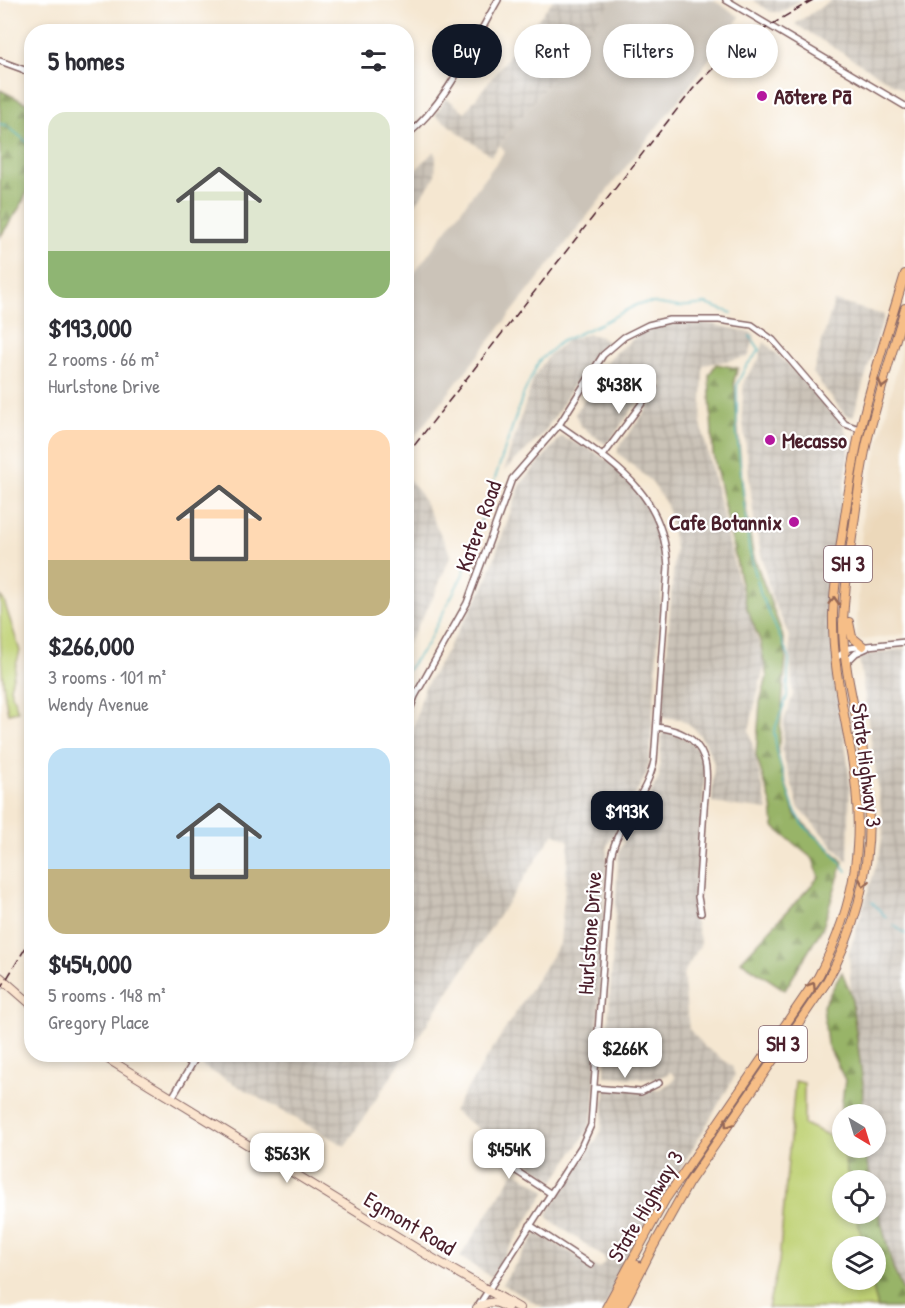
<!DOCTYPE html>
<html lang="en">
<head>
<meta charset="utf-8">
<style>
	:root { --surface:#fff; --page:#f2f2f3; --text:#2b2b33; --muted:#7c7c81; --accent:#111827 }
	body { margin:0; font-family:"Patrick Hand",sans-serif; background:var(--page); color:var(--text); height:100vh; display:flex; flex-direction:column; font-size:22px; white-space:nowrap }
	* { box-sizing:border-box; margin:0 }
	p { font-size:20px; color:var(--muted) }
	.icon { flex:none; width:33px; height:33px; fill:none; stroke:currentColor; stroke-width:2; stroke-linecap:round; stroke-linejoin:round }
	.map { position:relative; flex:1; overflow:hidden }
	.drawer { position:absolute; left:24px; top:24px; width:390px; height:1038px; display:flex; flex-direction:column; background:var(--surface); border-radius:24px; box-shadow:0 3px 9px #0003 }
	.drawer>* { flex:none }
	.top-card { position:absolute; left:432px; top:24px; width:382px; height:54px; display:flex; gap:12px }
	.needle { width:39px; rotate:142deg }
	.tools { position:absolute; left:832px; top:1104px; display:grid; gap:12px }
	.tools a { display:grid; place-items:center; width:54px; height:54px; border-radius:50%; background:var(--surface); box-shadow:0 3px 9px #0003; font-size:30px }
	.price { position:absolute; translate:-50% -51px; padding:0 14px; border-radius:12px; background:#fff; color:#222; font-size:20px; line-height:39px; filter:drop-shadow(0 2px 3px #0008) }
	.price::after { content:''; position:absolute; left:50%; top:36px; width:18px; height:14px; margin-left:-9px; background:inherit; clip-path:polygon(0 0,100% 0,50% 100%) }
	.price.on { background:var(--accent); color:#fff }
	ul { padding:0; list-style:none }
	li { display:grid; align-content:center; gap:12px; height:318px; padding:0 24px }
	li span { display:grid; place-items:center; height:186px; border-radius:18px; color:#555 }
	li>.icon { margin-inline-start:auto }
	span .icon { width:108px; height:108px; fill:#fffc; stroke-width:1 }
	li b { font-size:26px }
	h2 { display:flex; justify-content:space-between; align-items:center; height:72px; padding:0 24px; font-size:26px }
	.chip { padding:0 21px; border-radius:27px; background:var(--surface); box-shadow:0 3px 9px #0003; font-size:21px; line-height:54px }
	.chip.on { background:var(--accent); color:#fff }
	.map>svg:first-child { display:block }
</style>
</head>
<body>
<div class="map">
<svg width="905" height="1308" viewBox="0 0 905 1308">
	<defs>
		<pattern id="industrial-grid" width="8" height="8" patternUnits="userSpaceOnUse" patternTransform="scale(1.5)"><rect width="8" height="8" fill="#cbc3b8"/><path d="M0 4h8M4 0v8" fill="none" stroke="#b0a79e"/></pattern>
		<pattern id="forest-firs" width="22" height="20" patternUnits="userSpaceOnUse" patternTransform="scale(1.5)"><rect width="22" height="20" fill="#98b467"/><path d="M5 1l3.5 6h-7zM16 11l3.5 6h-7z" fill="#7e9255"/></pattern>
	</defs>
	<rect width="100%" height="100%" fill="#fff"/>
	<filter id="ink" filterUnits="userSpaceOnUse"><feTurbulence type="fractalNoise" baseFrequency=".0167" numOctaves="2"/><feDisplacementMap in="SourceGraphic" scale="12" xChannelSelector="R" yChannelSelector="G"/><feConvolveMatrix kernelMatrix="1 2 1 2 8 2 1 2 1" color-interpolation-filters="sRGB"/></filter>
	<filter id="wash" filterUnits="userSpaceOnUse"><feTurbulence type="fractalNoise" baseFrequency=".008" numOctaves="4" result="noise"/><feDisplacementMap in="SourceGraphic" scale="24" xChannelSelector="R" yChannelSelector="G"/><feGaussianBlur stdDeviation="1.35" result="paint"/><feColorMatrix in="noise" values="0 0 0 0 0 0 0 0 0 0 0 0 0 0 0 0 0 1.4 0 .05"/><feComposite in="paint" operator="in"/></filter>
	<g filter="url(#wash)">
		<rect width="100%" height="100%" fill="#f5e7d1"/>
		<!-- built -->
		<path fill="#ecd8ba" d="M905,334V634L856,641L863,511Z"/>
		<!-- industrial -->
		<path fill="url(#industrial-grid)" d="M553,0H614L491,156L435,115L446,98L465,112Z
			M753,0H801L781,12H771Z
			M832,0H905V91L795,24Z
			M434,151L436,158L435,177L407,216V179Z
			M834,301L884,315L853,417L844,414L813,373Z
			M677,322H701L749,332L755,336L748,357L703,365L701,424L738,581L765,662L749,730L768,810L712,803L714,763L705,742L693,727L680,719L662,717L675,548L667,505L651,481L618,453V448L656,397L664,384L659,378L653,379L610,441L605,444L581,426L575,414L611,357L645,329Z
			M589,334L601,337L607,342L586,364L559,410L542,435L504,471L534,377L549,355L569,339Z
			M764,342L803,379L843,425L850,443L833,565L832,605V642L850,782L848,862L799,808L782,752L784,721L793,695L789,635L771,596L755,527L742,412L744,381L759,359Z
			M561,437L590,449L613,464L649,502L662,546L663,568L650,754L647,773L607,846L594,1110L588,1130L554,1181L453,1111L560,943L569,841L554,833L407,1054L406,819L414,726L423,691L485,585L520,485Z
			M407,477L418,490L451,555L432,600L407,645Z
			M905,648V1296L893,1268L877,1206L876,1180H871L863,1148H876V1114H862L863,1084L851,994L849,953L880,853L883,833L882,816L859,657Z
			M662,730L668,731L686,738L698,748L705,771L695,920L701,944L683,974L689,1029L705,1047L732,1066L735,1076L637,1243L604,1308H544L502,1284L537,1233L594,1266L598,1268L602,1266L605,1261L604,1257L549,1219L547,1214L601,1132L606,1086L659,1090L673,1081L675,1077L671,1072L657,1079L605,1076L619,851L659,778Z
			M406,1054L345,1146L202,1066L209,1055Z
			M515,1171L546,1191L491,1277L460,1257Z"/>
		<!-- railway -->
		<path fill="#cbc3b8" d="M614,0H713L740,17L687,89L407,446V283L505,151L500,145Z"/>
		<!-- green -->
		<path fill="#c0d276" stroke="#857850" stroke-width="1.5" d="M0,596L4,601L20,651L10,688L18,711L8,713C0,678 0,634 0,596Z
			M795,1081L804,1083V1124L843,1142L850,1180H843V1214H856L866,1246H843V1280H875L883,1308H768L779,1262Z"/>
		<!-- forest -->
		<path fill="url(#forest-firs)" stroke="#716a49" stroke-width="1.5" d="M0,90L32,106L31,184L20,207L0,237Z
			M716,364L738,368L734,380L742,484L753,554L782,633L786,656L778,756L795,815L843,862L823,927L785,990L741,961L819,877L813,859L774,827L772,806L756,756L760,702L767,677L760,641L747,609L742,588L713,454L709,375Z
			M842,972L851,994L863,1084L862,1114H843V1148H863L871,1180H849L838,1132L845,1080L827,1044L823,1006Z
			M876,1201L893,1268L905,1296V1308H878L871,1280H876V1246H864L856,1214H876Z"/>
		<g fill="none" stroke-linecap="round" stroke-linejoin="round">
			<!-- stream -->
			<path stroke="#41b0bb" stroke-width="1.5" d="M0,124L6,125L32,146
				M750,336L760,350L746,366L737,384V433L749,549L761,595L789,657L787,697L774,731L777,752L785,783L794,809L804,826L828,847L847,871
				M406,672L427,644L463,574L523,395L539,361L560,342L604,322L638,304L653,303L678,307L706,304L732,313
				M27,848L32,841
				M872,902L886,917
				M894,925L905,934"/>
		</g>
	</g>
	<g filter="url(#ink)">
		<g fill="none" stroke-linecap="round" stroke-linejoin="round">
			<!-- minor casing -->
			<g stroke="#866565" stroke-width="8">
				<path id="minor" d="M726,0L905,106
					M0,61L22,69L32,75
					M406,136C447,103 472,45 498,0
					M602,457L654,387
					M835,659L849,648L905,642
					M846,663L856,653L867,648
					M406,721L415,696L467,603L512,479L559,425L603,355L624,337L648,325L669,320H719L752,325L773,340L845,424L862,430
					M657,727C678,730 696,736 704,758C709,773 705,793 704,809C702,839 700,868 698,897L701,913
					M178,1054L192,1064
					M594,1088L641,1092L659,1083
					M172,1098L198,1054
					M486,1146L495,1157L550,1193
					M530,1225L591,1265
					M477,1308L581,1147L591,1125L611,857C618,821 647,796 654,761L668,567C663,491 615,465 559,425"/>
			</g>
			<!-- secondary casing -->
			<g stroke="#866565" stroke-width="10">
				<path id="secondary" d="M0,977L32,1005
					M100,1054L432,1258L519,1308
					M477,1308C490,1301 495,1300 507,1308"/>
			</g>
			<!-- trunk casing -->
			<g stroke="#866565" stroke-width="10">
				<path id="trunk" d="M849,622L852,637L863,646
					M606,1308L665,1200L818,977C857,903 866,836 851,753C843,707 832,661 833,614C834,585 839,557 843,529C848,497 852,466 859,435C871,381 889,327 905,274
					M614,1308L637,1265
					M622,1308L653,1247L688,1184L826,983C868,909 877,828 862,745C854,705 843,665 843,624C844,588 850,552 855,516C859,487 862,458 870,430C881,389 893,349 905,308"/>
			</g>
			<!-- minor -->
			<use href="#minor" stroke="#fff" stroke-width="5"/>
			<!-- secondary -->
			<use href="#secondary" stroke="#fbe5cf" stroke-width="8"/>
			<!-- trunk -->
			<use href="#trunk" stroke="#f6be87" stroke-width="8"/>
			<!-- rail -->
			<path stroke="#4a1f2b" stroke-width="1.5" stroke-dasharray="9 4.5" stroke-linecap="butt" d="M406,456L693,89C727,51 769,25 813,0
				M0,990L32,937"/>
		</g>
		<!-- one-way arrows -->
		<defs><path id="oneway-chevron" d="M-2-3.5L2.5 0L-2 3.5" fill="none" stroke-width="1.6" stroke-linecap="round" stroke-linejoin="round" transform="scale(1.5)"/></defs>
		<g stroke="#976754">
			<use href="#oneway-chevron" transform="translate(883 384) rotate(106)"/>
			<use href="#oneway-chevron" transform="translate(834 601) rotate(-87)"/>
			<use href="#oneway-chevron" transform="translate(864 883) rotate(101)"/>
			<use href="#oneway-chevron" transform="translate(812 986) rotate(-58)"/>
			<use href="#oneway-chevron" transform="translate(728 1124) rotate(124)"/>
		</g>
	</g>
	<!-- markers -->
	<g fill="#b5179e" stroke="#fff" stroke-width="2">
		<circle cx="762" cy="96" r="6"/>
		<circle cx="770" cy="440" r="6"/>
		<circle cx="794" cy="522" r="6"/>
	</g>
	<g text-anchor="middle" stroke-width="4.5" stroke-linejoin="round" paint-order="stroke">
		<!-- shield labels -->
		<g fill="#fff" stroke="#80626b" stroke-width="1.5">
			<rect x="824" y="546" width="48" height="36" rx="4.5"/>
			<rect x="759" y="1026" width="48" height="36" rx="4.5"/>
		</g>
		<g font-size="21" font-weight="bold" fill="#4a1f2b">
			<text x="848" y="571">SH 3</text>
			<text x="783" y="1051">SH 3</text>
		</g>
		<!-- poi labels -->
		<g font-size="22" font-weight="bold" fill="#4a1f2b" stroke="#fff" text-anchor="start">
			<text x="774" y="104">Aōtere Pā</text>
			<text x="782" y="448">Mecasso</text>
			<text x="782" y="530" text-anchor="end">Cafe Botannix</text>
		</g>
		<!-- street labels -->
		<g font-size="22" fill="#4a1f2b" stroke="#fff">
			<text transform="translate(478 526) rotate(-70)" y="8">Katere Road</text>
			<text transform="translate(867 765) rotate(83)" y="8">State Highway 3</text>
			<text transform="translate(589 933) rotate(-86)" y="8">Hurlstone Drive</text>
			<text transform="translate(645 1206) rotate(-59)" y="8">State Highway 3</text>
			<text transform="translate(410 1223) rotate(31)" y="8">Egmont Road</text>
		</g>
	</g>
</svg>
<div class="tools">
<a><svg class="needle" viewBox="-14 -14 28 28"><path d="M0-13l5 13h-10z" fill="#e53935"/><path d="M0 13l5-13h-10z" fill="#7c7c81"/></svg></a>
<a><svg class="icon" aria-label="locate" viewBox="0 0 24 24"><circle cx="12" cy="12" r="6"/><path d="M12 2v4M12 18v4M2 12h4M18 12h4"/></svg></a>
<a><svg class="icon" aria-label="layers" viewBox="0 0 24 24"><path d="M12 4l9 5-9 5-9-5zM3 14l9 5 9-5"/></svg></a>
</div>
<b class="price" style="left:619px;top:415px">$438K</b>
<b class="price on" style="left:627px;top:842px">$193K</b>
<b class="price" style="left:625px;top:1079px">$266K</b>
<b class="price" style="left:509px;top:1180px">$454K</b>
<b class="price" style="left:287px;top:1184px">$563K</b>
<div class="top-card">
<a class="chip on">Buy</a>
<a class="chip">Rent</a>
<a class="chip">Filters</a>
<a class="chip">New</a>
</div>
<section class="drawer">
<h2>5 homes<svg class="icon" aria-label="filters" viewBox="0 0 24 24"><path d="M4 7h16M4 17h16"/><circle cx="9" cy="7" r="2"/><circle cx="15" cy="17" r="2"/></svg></h2>
<ul>
<li><span style="background:linear-gradient(#dfe7d0 75%,#8fb573 0)"><svg class="icon" aria-label="home" viewBox="0 0 24 24"><path d="M3 11l9-7 9 7M6 9v11h12V9"/></svg></span><div><b>$193,000</b><p>2 rooms · 66 m²</p><p>Hurlstone Drive</p></div></li>
<li><span style="background:linear-gradient(#ffd9b3 70%,#c2b280 0)"><svg class="icon" aria-label="home" viewBox="0 0 24 24"><path d="M3 11l9-7 9 7M6 9v11h12V9"/></svg></span><div><b>$266,000</b><p>3 rooms · 101 m²</p><p>Wendy Avenue</p></div></li>
<li><span style="background:linear-gradient(#bfe0f5 65%,#c2b280 0)"><svg class="icon" aria-label="home" viewBox="0 0 24 24"><path d="M3 11l9-7 9 7M6 9v11h12V9"/></svg></span><div><b>$454,000</b><p>5 rooms · 148 m²</p><p>Gregory Place</p></div></li>
</ul>
</section>
</div>
</body>
</html>
